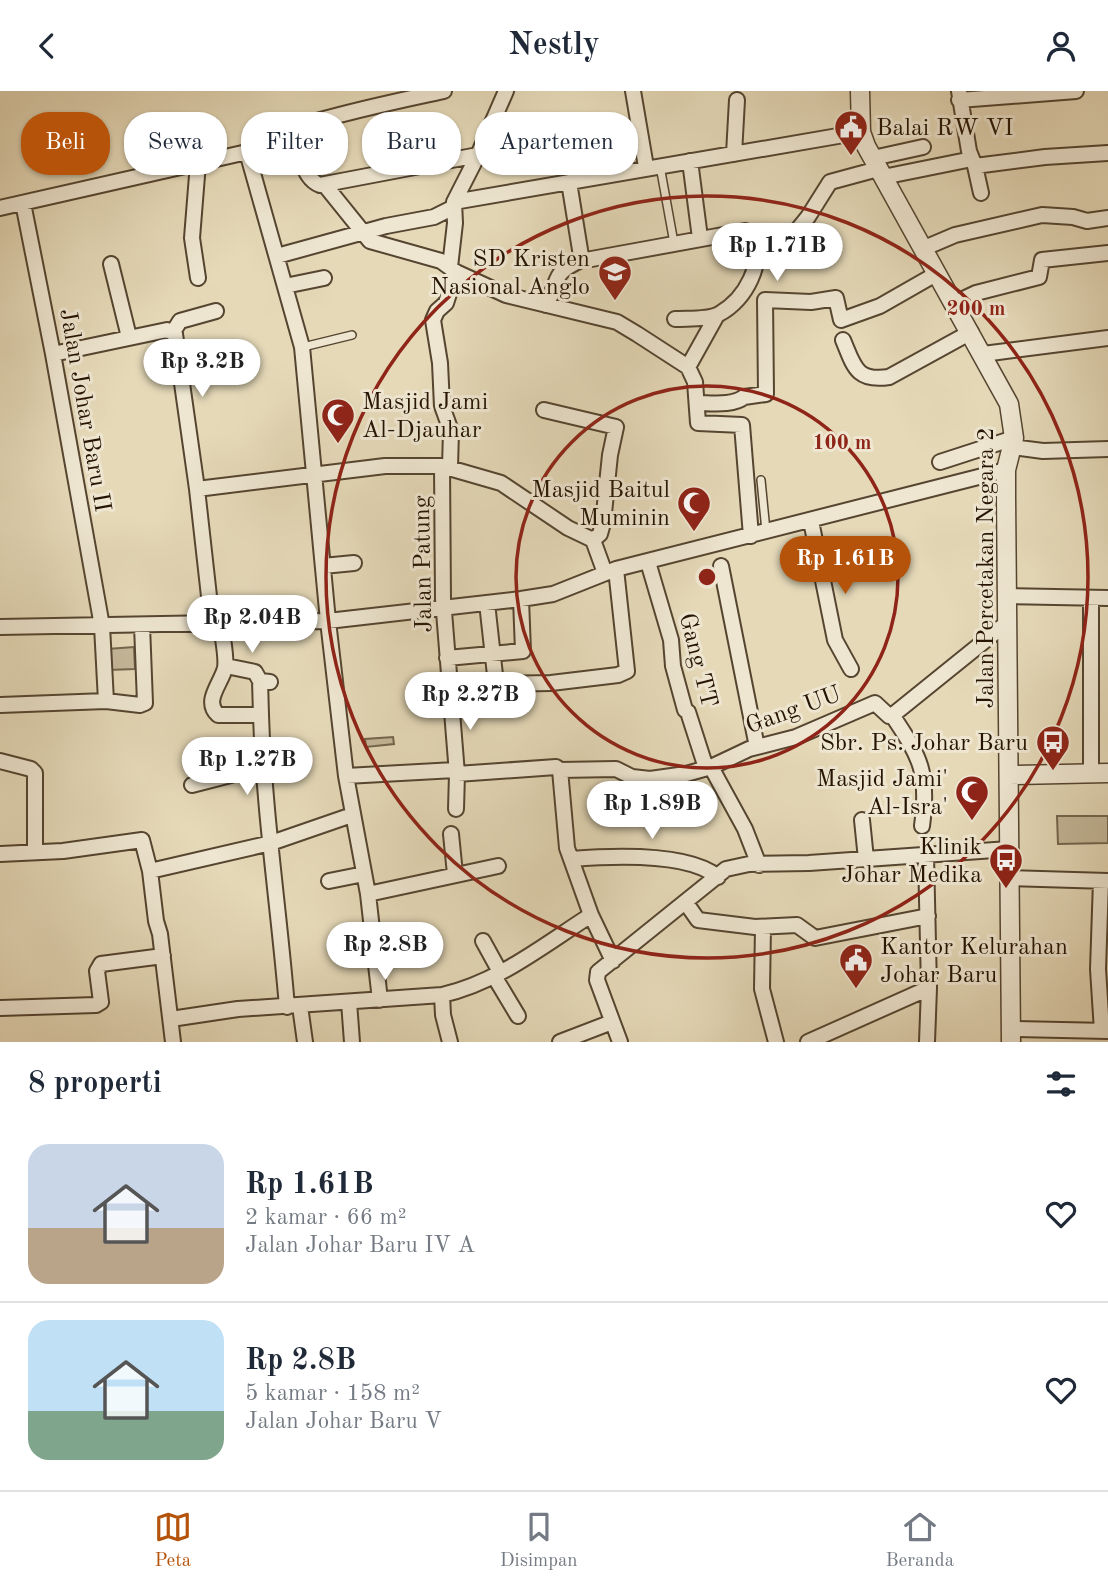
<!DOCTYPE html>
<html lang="id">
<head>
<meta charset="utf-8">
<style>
	:root { --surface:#fff; --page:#f6f6f7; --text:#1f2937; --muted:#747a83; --line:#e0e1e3; --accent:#b45309 }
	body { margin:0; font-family:"Old Standard TT",serif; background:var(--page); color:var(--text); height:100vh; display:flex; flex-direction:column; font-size:26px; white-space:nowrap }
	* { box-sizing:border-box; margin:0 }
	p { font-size:23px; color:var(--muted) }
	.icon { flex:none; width:38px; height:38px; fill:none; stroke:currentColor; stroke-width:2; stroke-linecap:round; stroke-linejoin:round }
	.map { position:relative; height:951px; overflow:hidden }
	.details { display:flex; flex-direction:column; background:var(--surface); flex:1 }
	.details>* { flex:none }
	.hud { position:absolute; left:21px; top:21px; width:700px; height:63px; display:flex; gap:14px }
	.price { position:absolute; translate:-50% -60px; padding:0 16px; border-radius:24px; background:#fff; color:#222; font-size:23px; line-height:46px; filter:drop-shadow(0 2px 4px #0008) }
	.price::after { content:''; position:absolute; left:50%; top:42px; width:21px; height:16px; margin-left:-10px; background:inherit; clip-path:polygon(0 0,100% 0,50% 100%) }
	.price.current { background:var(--accent); color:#fff }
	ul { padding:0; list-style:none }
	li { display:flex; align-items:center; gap:21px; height:175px; padding:0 28px }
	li+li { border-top:2px solid var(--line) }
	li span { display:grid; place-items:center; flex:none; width:196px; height:140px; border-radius:21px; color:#555 }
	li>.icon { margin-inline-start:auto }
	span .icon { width:84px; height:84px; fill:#fffc; stroke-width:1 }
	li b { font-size:30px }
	h2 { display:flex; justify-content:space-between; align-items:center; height:84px; padding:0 28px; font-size:30px }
	.chip { padding:0 24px; border-radius:28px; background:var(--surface); box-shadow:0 2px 5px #0004; font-size:24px; line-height:63px }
	.chip.current { background:var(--accent); color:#fff }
	header { display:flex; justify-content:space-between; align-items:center; height:91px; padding:0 28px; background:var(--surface); font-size:32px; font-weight:700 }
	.dock { display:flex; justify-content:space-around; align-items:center; height:98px; border-top:2px solid var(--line); background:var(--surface); font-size:19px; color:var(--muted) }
	.dock a { display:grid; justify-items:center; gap:4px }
	.dock .current { color:var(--accent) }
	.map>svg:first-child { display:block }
</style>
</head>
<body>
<header><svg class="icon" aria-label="back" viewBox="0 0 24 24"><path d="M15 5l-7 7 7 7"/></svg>Nestly<svg class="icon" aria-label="person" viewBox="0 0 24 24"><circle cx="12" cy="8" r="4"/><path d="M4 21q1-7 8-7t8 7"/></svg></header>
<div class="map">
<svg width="1108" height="951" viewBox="0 0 1108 951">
	<rect width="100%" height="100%" fill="#e5d9b8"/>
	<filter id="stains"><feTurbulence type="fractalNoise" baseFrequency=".00286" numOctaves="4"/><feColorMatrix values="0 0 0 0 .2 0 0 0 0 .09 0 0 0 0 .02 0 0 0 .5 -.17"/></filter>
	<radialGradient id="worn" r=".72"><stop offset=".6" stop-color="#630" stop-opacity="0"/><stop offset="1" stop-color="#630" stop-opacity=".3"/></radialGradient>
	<!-- green -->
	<path fill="#c4b899" stroke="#74664e" stroke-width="2" d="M134,556L135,578L108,579L107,558Z
		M393,646L394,653L366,656L365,648Z
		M1057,725H1108V752L1058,753Z"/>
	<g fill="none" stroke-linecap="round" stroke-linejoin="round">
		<!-- service casing -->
		<g stroke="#554530" stroke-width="10">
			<path id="service" d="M660,75L674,152
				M303,256L352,244
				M761,389L766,440"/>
		</g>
		<!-- minor casing -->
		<g stroke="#554530" stroke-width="18">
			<path id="minor" d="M633,0L646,76
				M959,0L969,60L975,75L1045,66L1108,62
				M959,9L1076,0
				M281,43C286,47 291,49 294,55C303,68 304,88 320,94L478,64L454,111L455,132L450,176
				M247,61L302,256L328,530L346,685L368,803L380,909
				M247,61C265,36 408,8 444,0
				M734,63L737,9
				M478,64L506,0
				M873,67L923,56
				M690,70L700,147
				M198,72L192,147L198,187
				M975,75L981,102
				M883,86L972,68
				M569,91L581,165L586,169L745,140L753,143C765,172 746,208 719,223C708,229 687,227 675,228
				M324,93L370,150L441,170L456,181L506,204L617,231L637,243L688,276L695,291L698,332L742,334L751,445
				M454,111L861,41
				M23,112L53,263L102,535L106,610
				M0,117L247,61
				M787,152L808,126L830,91L878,78
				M922,158L955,144L1042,124L1073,126L1087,130L1108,127
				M277,165L386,135L434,126L454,116
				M111,173L129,246
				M285,195L324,187
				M955,212L976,202L1039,186L1042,169L1108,162
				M546,214C562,186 549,184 583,168
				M173,241L180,230L216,220
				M843,249C854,275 856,291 889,286L971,241
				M53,263L167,239L175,243L197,398L212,532
				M983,263L1108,247
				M688,276L717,224
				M698,312C711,312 733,315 744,306L766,303L765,209L811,211L836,207L841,229L880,215L936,183
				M544,319L616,336L610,364L603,432L600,443L593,449
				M1012,356L1043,360L1108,358
				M940,371L1014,347
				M442,375L443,508L457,683L556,676L560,679L616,678L632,686L650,688L686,683L711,676L749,658L796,646L875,612L889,625L894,623L1008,531
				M450,376L451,340L442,315L440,272L433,229L437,220L446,212L456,181
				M197,398L385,375H442L501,392L568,437L593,449L605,482
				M811,430L835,549L851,578
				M648,471L671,549L673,575L685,619L688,621L706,677
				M323,475L354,472
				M721,475L757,656
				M1008,505L1108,507
				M487,512L496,593L551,592L618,584L627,580L616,478
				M221,532C222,546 227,565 225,577C221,593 203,610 218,624H261C264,722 279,818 287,916
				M0,536L328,530L521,508L553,503L616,478L1006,379
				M447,567L523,560L521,508
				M226,575L255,581L260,590L270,591
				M260,590L261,624
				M0,614L106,610L140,614L145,612L142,534
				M892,624C921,667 929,682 922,735
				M0,670L31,678L35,682V760
				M711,676L745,738L759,774
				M560,679L567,757L591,824L613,870
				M1091,682V507
				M346,685L455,679
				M192,694L262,676
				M456,718L457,683
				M862,729L866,768
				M451,743L455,783
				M0,763L63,760L142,749L150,780L271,752L352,724
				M926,764L929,897L927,951
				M571,768C609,765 688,761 718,786
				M150,780L156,830L160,843L173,951
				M1008,787L1108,790
				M329,790L364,783
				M1101,790L1098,878L1102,940
				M368,803L498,775
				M686,812L698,829L755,836L797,834L815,847L928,825
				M763,836L762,898L776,951
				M483,850L500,881
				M494,885L518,925
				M442,904L443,924L450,951
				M349,911L352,951
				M300,915L305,951
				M0,917L96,914L101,911L97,880L101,873L163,865
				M171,928L238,918L442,904C497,892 544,854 591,824
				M1010,938L1108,940
				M560,951L612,931
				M620,951L597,889L598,881L726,778L749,773L809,772L1009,758
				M808,951L929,897"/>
		</g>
		<!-- tertiary casing -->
		<g stroke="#554530" stroke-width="21">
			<path id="tertiary" d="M860,0L861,41L866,55L1009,313L1014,347L1006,379V405L1011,951
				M1010,684L1108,682"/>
		</g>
		<!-- service -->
		<use href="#service" stroke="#eee6d1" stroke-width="7"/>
		<!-- minor -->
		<use href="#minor" stroke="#eee6d1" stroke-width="14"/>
		<!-- tertiary -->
		<use href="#tertiary" stroke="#eee6d1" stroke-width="18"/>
	</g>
	<!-- distance rings -->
	<g fill="none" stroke="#8f2418" stroke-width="3.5">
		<circle cx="707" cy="486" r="191"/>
		<circle cx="707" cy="486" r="381"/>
	</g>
	<!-- icons -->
	<defs>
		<g id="civic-pin" transform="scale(1.75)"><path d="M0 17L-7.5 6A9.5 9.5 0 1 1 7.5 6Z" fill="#8f2418" stroke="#eee6d1"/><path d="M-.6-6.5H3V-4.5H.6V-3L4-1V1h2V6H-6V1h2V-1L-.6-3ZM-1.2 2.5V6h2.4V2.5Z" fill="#fff"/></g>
		<g id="school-pin" transform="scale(1.75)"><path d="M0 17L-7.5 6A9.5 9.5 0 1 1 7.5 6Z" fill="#8f2418" stroke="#eee6d1"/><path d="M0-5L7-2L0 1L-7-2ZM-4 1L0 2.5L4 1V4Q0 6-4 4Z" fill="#fff"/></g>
		<g id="mosque-pin" transform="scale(1.75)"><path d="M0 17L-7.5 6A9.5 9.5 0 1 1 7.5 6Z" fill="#8f2418" stroke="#eee6d1"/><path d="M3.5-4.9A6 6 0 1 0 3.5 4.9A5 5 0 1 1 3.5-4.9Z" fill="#fff"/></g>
		<g id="bus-pin" transform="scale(1.75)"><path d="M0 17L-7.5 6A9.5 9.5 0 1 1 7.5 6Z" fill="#8f2418" stroke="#eee6d1"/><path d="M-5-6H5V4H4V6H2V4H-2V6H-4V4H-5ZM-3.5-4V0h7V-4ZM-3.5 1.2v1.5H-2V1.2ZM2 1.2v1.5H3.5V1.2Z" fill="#fff"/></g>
	</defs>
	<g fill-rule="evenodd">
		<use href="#civic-pin" x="851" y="36"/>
		<use href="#school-pin" x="615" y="181"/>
		<use href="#mosque-pin" x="338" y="324"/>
		<use href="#mosque-pin" x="694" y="412"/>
		<use href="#bus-pin" x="1053" y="651"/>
		<use href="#mosque-pin" x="972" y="701"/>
		<use href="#bus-pin" x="1006" y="769"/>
		<use href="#civic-pin" x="856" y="869"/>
	</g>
	<g text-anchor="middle" stroke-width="6" stroke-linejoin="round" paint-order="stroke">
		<!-- poi labels -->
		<g font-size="24" fill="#251402" stroke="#eee6d1" text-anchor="end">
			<text x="876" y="44" text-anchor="start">Balai RW VI</text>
			<text x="590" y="175">SD Kristen<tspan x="590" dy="28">Nasional Anglo</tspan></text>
			<text x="362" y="318" text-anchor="start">Masjid Jami<tspan x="362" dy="28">Al-Djauhar</tspan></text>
			<text x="670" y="406">Masjid Baitul<tspan x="670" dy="28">Muminin</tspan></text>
			<text x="1028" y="659">Sbr. Ps. Johar Baru</text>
			<text x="948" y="695">Masjid Jami'<tspan x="948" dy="28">Al-Isra'</tspan></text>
			<text x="982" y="763">Klinik<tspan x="982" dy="28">Johar Medika</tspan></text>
			<text x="880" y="863" text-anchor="start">Kantor Kelurahan<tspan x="880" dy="28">Johar Baru</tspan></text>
		</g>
		<!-- street labels -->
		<g font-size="24" fill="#251402" stroke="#eee6d1">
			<text transform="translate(86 319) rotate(80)" y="8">Jalan Johar Baru II</text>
			<text transform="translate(422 473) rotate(-91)" y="8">Jalan Patung</text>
			<text transform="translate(985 477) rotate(-90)" y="8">Jalan Percetakan Negara 2</text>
			<text transform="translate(699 569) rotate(76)" y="8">Gang TT</text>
			<text transform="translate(793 618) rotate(-20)" y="8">Gang UU</text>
		</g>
	</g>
	<circle cx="707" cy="486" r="10" fill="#8f2418" stroke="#eee6d1" stroke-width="3.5"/>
	<g font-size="21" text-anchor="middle" font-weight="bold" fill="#8f2418" stroke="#eee6d1" stroke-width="6" stroke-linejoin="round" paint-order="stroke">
		<text x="976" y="224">200 m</text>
		<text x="842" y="358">100 m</text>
	</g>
	<rect width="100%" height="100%" filter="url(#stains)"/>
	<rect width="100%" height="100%" fill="url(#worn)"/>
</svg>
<b class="price" style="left:777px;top:192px">Rp 1.71B</b>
<b class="price" style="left:202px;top:308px">Rp 3.2B</b>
<b class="price current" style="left:845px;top:505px">Rp 1.61B</b>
<b class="price" style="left:252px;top:564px">Rp 2.04B</b>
<b class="price" style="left:470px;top:641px">Rp 2.27B</b>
<b class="price" style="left:247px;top:706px">Rp 1.27B</b>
<b class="price" style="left:652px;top:750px">Rp 1.89B</b>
<b class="price" style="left:385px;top:891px">Rp 2.8B</b>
<div class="hud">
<a class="chip current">Beli</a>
<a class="chip">Sewa</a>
<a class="chip">Filter</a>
<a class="chip">Baru</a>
<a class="chip">Apartemen</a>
</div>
</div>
<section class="details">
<h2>8 properti<svg class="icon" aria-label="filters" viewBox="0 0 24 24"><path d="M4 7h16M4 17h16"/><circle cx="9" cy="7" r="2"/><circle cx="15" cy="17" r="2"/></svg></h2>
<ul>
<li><span style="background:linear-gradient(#c9d6e8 60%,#b9a48a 0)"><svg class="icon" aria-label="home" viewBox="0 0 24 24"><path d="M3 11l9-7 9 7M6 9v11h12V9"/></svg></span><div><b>Rp 1.61B</b><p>2 kamar · 66 m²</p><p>Jalan Johar Baru IV A</p></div><svg class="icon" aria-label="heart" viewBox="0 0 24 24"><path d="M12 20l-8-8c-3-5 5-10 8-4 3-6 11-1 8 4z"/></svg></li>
<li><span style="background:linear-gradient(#bfe0f5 65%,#7fa58c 0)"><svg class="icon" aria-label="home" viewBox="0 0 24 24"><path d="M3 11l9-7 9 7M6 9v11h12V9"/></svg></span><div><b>Rp 2.8B</b><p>5 kamar · 158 m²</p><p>Jalan Johar Baru V</p></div><svg class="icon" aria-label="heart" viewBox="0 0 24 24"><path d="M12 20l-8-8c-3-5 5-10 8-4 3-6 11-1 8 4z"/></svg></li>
</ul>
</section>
<nav class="dock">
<a class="current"><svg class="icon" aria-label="map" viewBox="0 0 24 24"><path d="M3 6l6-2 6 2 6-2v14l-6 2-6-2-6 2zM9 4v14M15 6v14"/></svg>Peta</a>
<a><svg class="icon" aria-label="saved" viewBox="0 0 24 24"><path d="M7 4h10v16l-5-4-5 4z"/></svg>Disimpan</a>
<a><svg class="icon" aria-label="home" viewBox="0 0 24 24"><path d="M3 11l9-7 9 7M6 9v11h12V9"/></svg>Beranda</a>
</nav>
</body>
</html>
